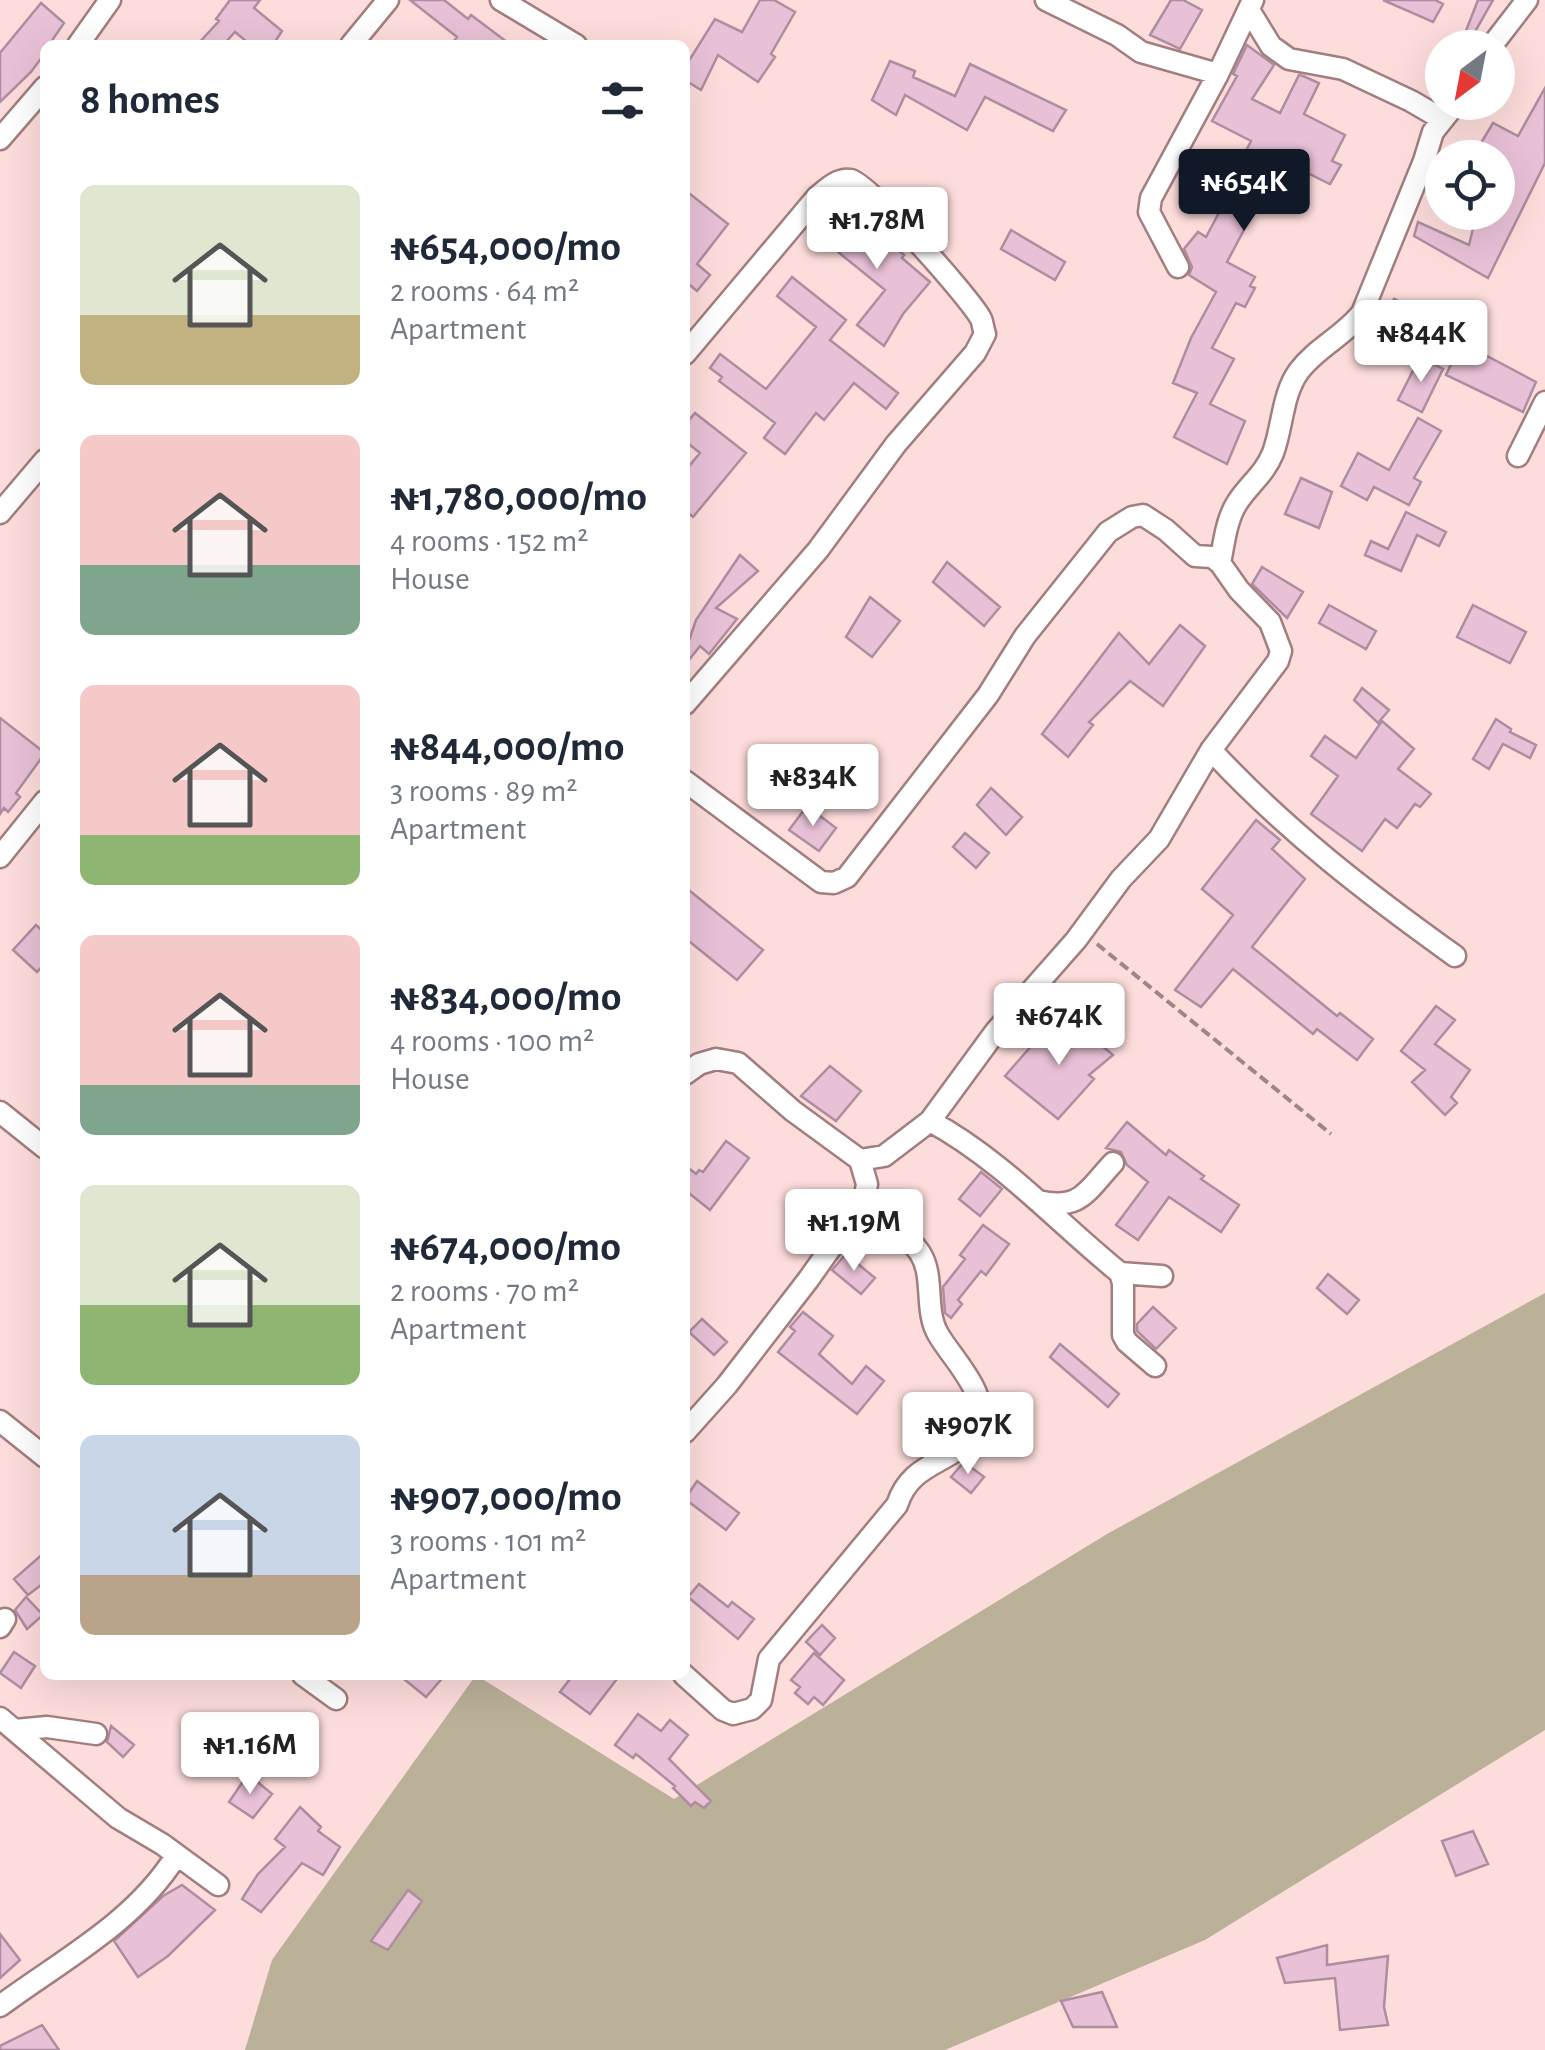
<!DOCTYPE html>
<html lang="en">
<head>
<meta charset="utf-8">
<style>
	:root { --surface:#fff; --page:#f6f6f7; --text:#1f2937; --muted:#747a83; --accent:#111827 }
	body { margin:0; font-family:"Alegreya Sans",sans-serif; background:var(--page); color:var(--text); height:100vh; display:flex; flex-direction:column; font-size:38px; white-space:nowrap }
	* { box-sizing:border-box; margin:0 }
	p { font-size:32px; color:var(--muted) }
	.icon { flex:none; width:55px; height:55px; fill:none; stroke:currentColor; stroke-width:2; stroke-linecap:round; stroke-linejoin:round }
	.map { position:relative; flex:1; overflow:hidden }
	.drawer { position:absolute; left:40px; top:40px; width:650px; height:1640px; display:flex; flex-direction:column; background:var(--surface); border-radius:15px; box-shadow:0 10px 40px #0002 }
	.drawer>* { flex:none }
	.needle { width:65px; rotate:212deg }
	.controls { position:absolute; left:1425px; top:30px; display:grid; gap:20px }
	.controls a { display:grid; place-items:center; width:90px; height:90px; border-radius:50%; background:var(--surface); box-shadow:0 10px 40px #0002; font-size:50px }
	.price { position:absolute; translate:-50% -85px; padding:0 22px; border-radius:10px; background:#fff; color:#222; font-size:32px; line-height:65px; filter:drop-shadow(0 2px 5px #0008) }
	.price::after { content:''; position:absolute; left:50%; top:60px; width:30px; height:22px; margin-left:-15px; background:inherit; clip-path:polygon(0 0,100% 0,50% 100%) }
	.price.active { background:var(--accent); color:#fff }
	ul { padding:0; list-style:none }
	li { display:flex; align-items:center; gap:30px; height:250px; padding:0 40px }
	li span { display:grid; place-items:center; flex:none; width:280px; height:200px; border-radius:15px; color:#555 }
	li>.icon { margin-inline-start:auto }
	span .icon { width:120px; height:120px; fill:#fffc; stroke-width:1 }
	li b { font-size:42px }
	h2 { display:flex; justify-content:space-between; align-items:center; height:120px; padding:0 40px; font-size:42px }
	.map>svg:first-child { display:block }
</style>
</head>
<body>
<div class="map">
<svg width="1545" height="2050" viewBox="0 0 1545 2050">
	<rect width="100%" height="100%" fill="#fddddc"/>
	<!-- green -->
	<path fill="#bbb199" d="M1545,1293V1730L1205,1940L945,2050H245L272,1960L476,1675L674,1799L1107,1534Z"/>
	<!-- building -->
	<path fill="#e9c1d7" stroke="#ad8d9f" stroke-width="2.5" d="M230,0H260L254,8L282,31L273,45H251L235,32L223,45H197L219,21L216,19Z
		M410,0H444L468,19L471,15L511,45H451L457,37Z
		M760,0H774L795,12L771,54L775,57L758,82L718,55L701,90L685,80V67L715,19L742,32Z
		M1171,0H1183L1202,10L1180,49L1150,35Z
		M1383,0H1435L1443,4L1433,22Z
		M1478,0H1493L1468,44L1462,41Z
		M41,3L64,23L49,45H45V53L31,72L0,102V53Z
		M1247,45L1274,65L1252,99L1280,113L1299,75L1303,76L1319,83L1304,114L1345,135L1332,161L1341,165L1330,184L1281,160L1227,262L1255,277L1250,286L1255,288L1245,307L1236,303L1212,348L1234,359L1210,404L1245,421L1227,464L1174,437L1197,393L1173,383L1191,338L1216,292L1189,275L1192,267L1184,249L1198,232L1206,237L1232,188L1228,186L1251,141L1212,121L1237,76L1233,74Z
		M890,61L915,71L913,77L955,96L970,64L1066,110L1053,131L985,97L967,130L905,95L896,115L872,100Z
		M1545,88V163L1488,278L1414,236L1418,222L1469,245L1477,212H1498V158H1483L1475,153L1493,123L1518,136Z
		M685,190L728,224L697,264L710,275L697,291L685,281Z
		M838,210L845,215L847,212L890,243L904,255L902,258L930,282L903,314L884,346L857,325L885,290L822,239L827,233L822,230Z
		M1011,230L1065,262L1055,280L1001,249Z
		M792,277L846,320L830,340L898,393L886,409L854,383L824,420L816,413L785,454L764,438L775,423L719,381L722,377L710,368L720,354L766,389L816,327L777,296Z
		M1394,299L1419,311L1404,342L1379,330Z
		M1469,327L1481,333L1474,349L1536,382L1523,412L1446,375Z
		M1420,357L1443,369L1422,412L1398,400Z
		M695,413L746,453L693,517L685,510V471L700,453L685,441V425Z
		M1418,418L1441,431L1414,478L1421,482L1409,505L1374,487L1367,500L1341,486L1358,453L1389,470Z
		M1301,478L1332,492L1319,528L1285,514Z
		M1406,512L1446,532L1439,546L1417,535L1401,571L1365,555L1371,541L1388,549Z
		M740,555L758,571L716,608L737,619L709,654L700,646L685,665V652L696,620Z
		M947,562L1000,607L984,626L933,582Z
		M1262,567L1303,592L1287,618L1252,584Z
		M870,597L900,621L872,657L846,637Z
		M1329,605L1376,631L1366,649L1319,623Z
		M1473,605L1526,632L1510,663L1457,637Z
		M1180,625L1205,646L1163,706L1130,681L1089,722L1093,725L1068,757L1042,734L1119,633L1149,664Z
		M1362,688L1389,710L1378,723L1354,700Z
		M0,718L45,753L16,793L20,797L8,812L4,808L0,814Z
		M1496,719L1511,729L1510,732L1536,745L1530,758L1503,744L1489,769L1473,759Z
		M1382,721L1414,749L1398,769L1431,794L1420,807L1415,804L1397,828L1385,819L1362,851L1311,814L1338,776L1311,756L1325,736L1356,758Z
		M991,788L1022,817L1006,835L977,805Z
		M807,806L836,828L819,851L789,830Z
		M1256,820L1280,840L1272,849L1305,879L1252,947L1337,1016L1340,1013L1373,1039L1357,1060L1317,1029L1313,1034L1233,969L1201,1007L1175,990L1233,915L1202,889Z
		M965,833L989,853L976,868L953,847Z
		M685,887L763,950L737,980L685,938Z
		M36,925L45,933V964L37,972L13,950Z
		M1436,1006L1455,1020L1435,1044L1470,1070L1451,1097L1457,1103L1445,1115L1412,1082L1425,1070L1401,1051Z
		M1070,1019L1113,1055L1089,1075L1094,1079L1058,1119L1005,1076L1041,1035L1048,1041Z
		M830,1066L861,1091L836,1121L801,1096Z
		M1127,1122L1166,1155L1169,1150L1204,1176L1201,1179L1239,1205L1221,1232L1169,1197L1138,1240L1116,1225L1148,1182L1127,1165L1121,1152L1106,1148Z
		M726,1141L749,1158L710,1210L685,1190V1165L696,1174L699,1170L703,1172Z
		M981,1172L1002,1189L980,1216L959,1199Z
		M983,1225L1009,1244L986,1275L981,1271L958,1300L962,1304L951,1318L945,1313L943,1287L965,1259L960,1255Z
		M846,1254L875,1278L861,1294L832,1270Z
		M1328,1274L1359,1300L1347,1314L1317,1288Z
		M1153,1307L1176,1328L1156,1349L1137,1331V1324Z
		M803,1312L833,1336L819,1354L852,1384L866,1366L884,1381L857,1414L778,1352L795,1331L790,1327Z
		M702,1319L727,1342L714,1355L689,1332Z
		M1060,1344L1119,1394L1108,1407L1050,1357Z
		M964,1462L984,1477L971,1493L951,1477Z
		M697,1481L739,1513L726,1530L685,1499Z
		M45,1552V1582L28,1595L14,1579Z
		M699,1584L728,1607L732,1602L754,1619L738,1639L688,1597Z
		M26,1597L43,1615L27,1629L15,1610Z
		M822,1625L835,1638L820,1655L806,1642Z
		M14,1652L35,1666L21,1688L0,1673Z
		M814,1653L844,1680L823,1705L814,1697L808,1704L795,1693L800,1687L791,1680Z
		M399,1675H445L426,1697Z
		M573,1675H620L590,1714L560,1692Z
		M638,1714L661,1731L670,1720L688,1735L669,1759L711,1801L704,1808L695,1802L691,1806L673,1788L675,1786L636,1754L633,1758L615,1745Z
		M111,1726L134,1745L123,1757L107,1742Z
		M248,1774L272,1794L253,1818L229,1802Z
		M300,1807L321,1827L318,1831L340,1847L323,1875L302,1863L261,1912L242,1899L258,1874L285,1847L275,1839Z
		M1473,1831L1488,1864L1456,1876L1442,1841Z
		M182,1885L215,1910L168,1956L138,1977L114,1941L163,1896Z
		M408,1890L422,1901L388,1950L371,1941Z
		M0,1934L20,1960L0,1978Z
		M1327,1945V1965L1388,1956L1384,2007L1388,2025L1340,2030L1335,1978L1285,1983L1277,1958Z
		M1102,1992L1117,2027H1073L1061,2001Z
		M42,2025L59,2050H0V2046Z"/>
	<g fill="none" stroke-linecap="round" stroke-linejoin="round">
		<!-- street casing -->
		<g stroke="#a27e7e" stroke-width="25">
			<path id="street" d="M501,0L576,45
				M1046,0L1117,35L1141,52L1218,74
				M1249,10L1271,46L1289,59L1343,69L1411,101L1442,119
				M78,45L110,0
				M351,45L388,0
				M1490,48L1527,0
				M0,139L45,87
				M1178,267L1149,212L1151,198L1218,74L1253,0
				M685,354L817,197C827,189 837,178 851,180C867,182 972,300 981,319C983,323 983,329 985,334L975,353L896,444L818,550L685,704
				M1518,456L1545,402
				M0,513L45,460
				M1220,563C1224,544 1226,520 1237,503C1249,484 1264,475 1273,453C1283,426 1282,394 1299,371C1316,348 1344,336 1362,313L1424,161L1433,132L1457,102
				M1211,750C1285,830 1367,893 1455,956
				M685,781L821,882L834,883L847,877L988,695L1025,636L1108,532L1132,517L1143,515L1166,530L1195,556L1212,557L1220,563L1239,590L1270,622L1281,651L1278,661L1211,750L1159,839L1121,879L1076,940L996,1031L930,1121L884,1156L860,1160
				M0,857L45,801
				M685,1074L699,1064L716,1059L738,1063L793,1111L860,1160L867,1184L864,1201L808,1280L727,1385L685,1432
				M0,1112L45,1148
				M930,1121C1002,1160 1057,1222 1120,1273L1123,1283V1335L1127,1342L1155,1366
				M1038,1201C1080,1211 1086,1192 1113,1163
				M1120,1273L1162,1276
				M0,1421L45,1457
				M0,1627L5,1619
				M303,1675L336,1699
				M684,1675L723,1710L733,1714L752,1709L761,1700L769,1659L897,1505C912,1458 955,1466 976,1429C994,1398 952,1359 938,1334C924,1310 935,1276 920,1253C906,1233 882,1217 864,1201
				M0,1718L118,1818L162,1844L218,1885
				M15,1730L47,1727L96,1734
				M0,2006C62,1960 134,1923 176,1856"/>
		</g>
		<!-- path -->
		<path stroke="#9e8686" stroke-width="4" stroke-dasharray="10 5" stroke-linecap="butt" d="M1097,944L1331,1134"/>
		<!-- street -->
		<use href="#street" stroke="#fff" stroke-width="20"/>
	</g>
</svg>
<div class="controls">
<a><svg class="needle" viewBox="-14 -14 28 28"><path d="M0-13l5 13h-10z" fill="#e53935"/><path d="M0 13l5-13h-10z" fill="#747a83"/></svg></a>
<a><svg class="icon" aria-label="locate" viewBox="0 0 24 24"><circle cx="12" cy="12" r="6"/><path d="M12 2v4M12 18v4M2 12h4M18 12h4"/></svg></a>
</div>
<b class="price active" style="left:1244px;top:234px">₦654K</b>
<b class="price" style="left:877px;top:272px">₦1.78M</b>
<b class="price" style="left:1421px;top:385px">₦844K</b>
<b class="price" style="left:813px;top:829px">₦834K</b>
<b class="price" style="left:1059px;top:1068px">₦674K</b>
<b class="price" style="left:854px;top:1274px">₦1.19M</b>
<b class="price" style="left:968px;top:1477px">₦907K</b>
<b class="price" style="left:250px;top:1797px">₦1.16M</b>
<section class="drawer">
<h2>8 homes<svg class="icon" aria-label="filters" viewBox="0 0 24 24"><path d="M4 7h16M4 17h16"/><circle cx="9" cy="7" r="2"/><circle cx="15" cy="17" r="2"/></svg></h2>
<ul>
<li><span style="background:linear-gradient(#dfe7d0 65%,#c2b280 0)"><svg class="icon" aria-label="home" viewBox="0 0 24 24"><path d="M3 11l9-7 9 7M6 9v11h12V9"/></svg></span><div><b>₦654,000/mo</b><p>2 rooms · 64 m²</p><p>Apartment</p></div></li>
<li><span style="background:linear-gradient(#f6c9c9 65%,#7fa58c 0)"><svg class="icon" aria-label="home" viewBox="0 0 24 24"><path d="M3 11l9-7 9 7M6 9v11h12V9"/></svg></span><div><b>₦1,780,000/mo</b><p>4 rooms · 152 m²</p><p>House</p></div></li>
<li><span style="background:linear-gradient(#f6c9c9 75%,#8fb573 0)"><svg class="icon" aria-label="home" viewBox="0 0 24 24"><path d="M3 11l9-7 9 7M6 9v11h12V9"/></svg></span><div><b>₦844,000/mo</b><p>3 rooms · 89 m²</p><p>Apartment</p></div></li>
<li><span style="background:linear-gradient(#f6c9c9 75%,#7fa58c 0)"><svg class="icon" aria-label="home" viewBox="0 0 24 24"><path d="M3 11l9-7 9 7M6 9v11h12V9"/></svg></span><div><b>₦834,000/mo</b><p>4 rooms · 100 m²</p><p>House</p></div></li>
<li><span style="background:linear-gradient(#dfe7d0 60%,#8fb573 0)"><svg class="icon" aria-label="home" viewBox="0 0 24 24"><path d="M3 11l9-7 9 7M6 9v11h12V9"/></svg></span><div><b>₦674,000/mo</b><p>2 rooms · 70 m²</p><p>Apartment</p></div></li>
<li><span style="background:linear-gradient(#c9d6e8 70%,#b9a48a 0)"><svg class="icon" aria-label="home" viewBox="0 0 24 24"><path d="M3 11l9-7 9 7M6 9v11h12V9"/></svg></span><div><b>₦907,000/mo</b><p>3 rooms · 101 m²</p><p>Apartment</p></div></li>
</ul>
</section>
</div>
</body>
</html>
